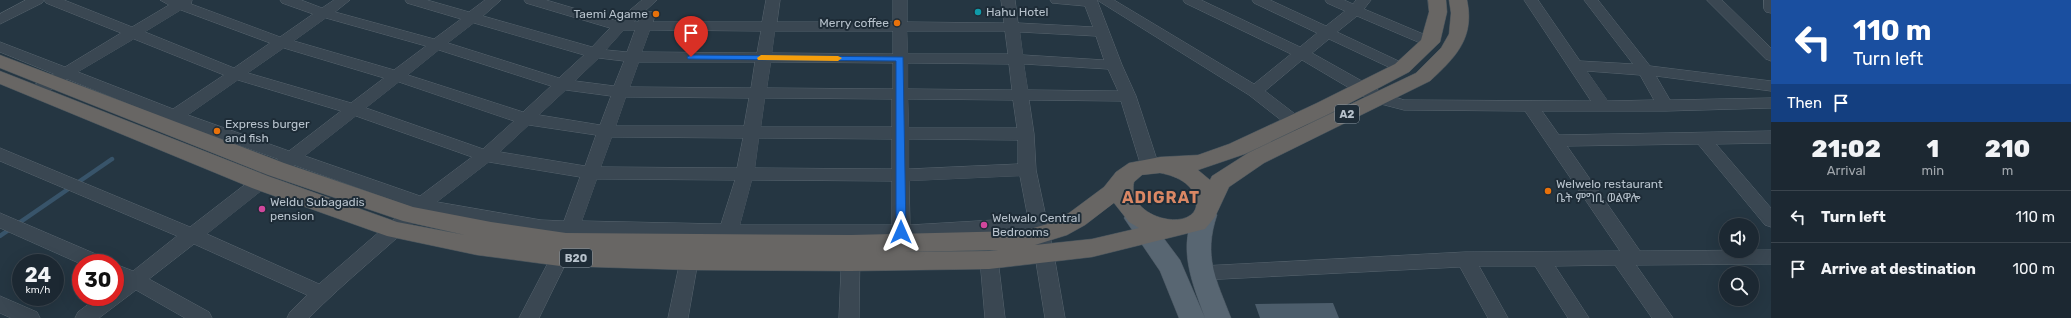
<!DOCTYPE html>
<html lang="en">
<head>
<meta charset="utf-8">
<style>
	:root { --surface:#1c2832; --page:#29343e; --text:#f1f3f6; --muted:#a0a6ac; --line:#3a444d }
	body { margin:0; font-family:Rubik,"Noto Sans Ethiopic",sans-serif; background:var(--page); color:var(--text); height:100vh; display:flex; flex-direction:column; font-size:15px; white-space:nowrap }
	* { box-sizing:border-box; margin:0 }
	p { font-size:13px; color:var(--muted) }
	.icon { flex:none; width:22px; height:22px; fill:none; stroke:currentColor; stroke-width:2; stroke-linecap:round; stroke-linejoin:round }
	.map { position:relative; flex:1; overflow:hidden }
	.side { display:flex; flex-direction:column; background:var(--surface); width:300px }
	.side>* { flex:none }
	.top-card { background:#1a4fa0; color:#fff; overflow:hidden }
	.buttons { position:absolute; left:1719px; top:218px; display:grid; gap:8px }
	.buttons a { display:grid; place-items:center; width:40px; height:40px; border-radius:50%; background:var(--surface); box-shadow:0 4px 16px #0002,0 0 0 1px var(--line); font-size:20px }
	.speed { position:absolute; left:12px; top:254px; display:flex; gap:8px; font-size:20px; font-weight:700; text-align:center }
	.speed>* { display:grid; place-content:center; width:52px; height:52px; border-radius:50%; background:var(--surface); box-shadow:0 4px 16px #0002,0 0 0 1px var(--line); line-height:1 }
	.speed small { font-size:10px; font-weight:400 }
	.speed .limit { border:6px solid #d22; background:#fff; color:#111 }
	.pin { position:absolute; display:grid; place-items:center; width:34px; height:34px; color:#fff; margin:-41px -17px; border-radius:50% 50% 50% 0; rotate:-45deg; box-shadow:0 0 4px #0007 }
	.pin .icon { rotate:45deg }
	.me { position:absolute; width:44px; margin:-22px; rotate:0deg; stroke-linejoin:round; filter:drop-shadow(0 0 3px #0008) }
	.turn { display:flex; align-items:center; gap:14px; height:84px; padding:0 16px; font-size:18px }
	.turn .icon { width:52px; height:52px; stroke-width:2.5 }
	.turn b { display:block; font-size:28px; line-height:34px }
	.then { display:flex; align-items:center; height:38px; padding:0 16px; background:#0003; gap:8px; font-size:15px }
	.eta { display:flex; justify-content:space-evenly; align-items:center; height:68px; text-align:center }
	.eta b { font-size:24px; font-weight:800; line-height:28px }
	ul { padding:0; list-style:none }
	li { display:flex; align-items:center; gap:12px; height:52px; padding:0 16px; border-top:1px solid var(--line) }
	li div { flex:1 }
	li b { display:block; font-size:15px }
	li em { font-style:normal }
	main { display:flex; flex:1; min-height:0 }
	.map>svg:first-child { display:block }
</style>
</head>
<body>
<main>
<div class="map">
<svg width="1771" height="318" viewBox="0 0 1771 318">
	<rect width="100%" height="100%" fill="#253642"/>
	<g fill="none" stroke-linecap="round" stroke-linejoin="round">
		<path stroke="#38546a" stroke-width="4.5" d="M0,236L112,159"/>
	</g>
	<path fill="#4c5d6b" d="M1333,303L1339,318H1260L1255,304Z"/>
	<g fill="none" stroke-linecap="round" stroke-linejoin="round">
		<g stroke="#58656f" stroke-width="1">
			<path id="minor" d="M26,0H64L132,27L169,5L160,0H192L191,4L280,37L313,14L282,3L280,0H301L322,8L334,0H350L335,12L434,39L461,19L407,3L405,0H427L469,12L485,0H501L483,16L592,47L610,28L526,3L524,0H546L617,21L642,0H657L645,11L653,12L655,15L653,22H762L766,0H780L777,22H893V0H907V22L1004,23L1001,0H1015L1018,23L1093,27L1085,6L1052,3L1050,0H1114L1254,84L1291,54L1185,3L1183,0H1201L1300,47L1317,33L1254,3L1252,0H1270L1326,26L1345,11L1327,3L1325,0H1344L1353,4L1356,0H1371L1364,9L1435,39L1437,42L1435,45H1425L1357,16L1337,32L1407,65L1410,68L1407,71H1397L1329,39L1312,53L1385,94L1404,100L1591,101L1524,0H1538L1580,61L1633,64L1584,0H1598L1650,66L1771,81V91L1656,76L1670,100L1771,98V108L1666,111H1542L1559,135L1771,131V143L1716,144L1771,208V227L1765,225L1698,144L1567,146L1640,251L1771,250V264L1636,265L1673,318H1652L1615,265L1555,266L1589,318H1568L1535,266H1479L1508,318H1488L1460,267L1202,280L1195,278L1192,273L1195,268L1202,266L1465,252L1620,251L1525,111L1404,110L1373,102L1302,60L1265,91L1312,127L1314,131L1312,135L1306,137L1300,135L1249,95L1097,0L1122,65L1136,96L1159,166L1156,170L1150,172L1144,170L1141,166L1121,101L1029,100L1034,134L1036,170L1054,255L1065,318H1045L1031,231L1019,234L901,239L791,240L577,235L569,257L539,318H519L551,257L559,234H541L440,216L426,211C388,248 346,280 309,318H287L290,312L307,295L194,244L149,279L209,312L212,318H185L136,290L99,318H75L78,312L98,297H115V284L119,281L115,279V264L133,271L177,236L0,161V148L190,227L278,159L169,120L67,79C56,86 43,98 30,95L28,91L30,87L54,74L0,52V42L65,67L121,33L46,3L44,0L42,3L0,24V14ZM181,10L270,43L234,68L145,32ZM641,16L638,22H634ZM326,18L426,46L394,70L294,41ZM474,23L584,55L559,78L448,43ZM624,30H635L627,52L606,50ZM650,30L761,31L757,53L642,52ZM775,31H893V54L772,53ZM907,31H1005L1008,54H908ZM1020,32L1096,36L1104,60L1023,55ZM134,39L224,75L173,109L78,72ZM284,48L384,78L351,103L248,73ZM439,50L551,86L523,112L408,75ZM599,58L624,61L614,86L575,81ZM639,62H755L751,88L630,87ZM771,62L893,63V89L767,88ZM908,63L1009,64L1012,90L908,89ZM1024,64L1108,69L1118,91L1028,90ZM1587,71L1640,75L1654,100L1608,101ZM238,80L341,111L289,151L188,115ZM399,82L514,121L483,149L366,108ZM566,90L611,96L600,125L539,115ZM626,97L749,98L744,126H616ZM765,98L892,99V127H761ZM908,99L1013,100L1017,128H909ZM356,116L472,157L420,196L305,156ZM529,125L596,135L585,166L500,152ZM612,137L743,138L737,168L601,167ZM759,138L892,139V169L755,168ZM909,139L1018,140V164L909,169ZM489,162L580,177L564,221L541,220L437,202ZM294,165L409,206L319,284L207,234ZM1020,176L1028,218L910,225L909,181ZM597,179L735,180L721,224L582,221ZM752,180L892,181V225H740Z
				M1707,0H1722L1771,48V61L1766,59Z
				M1764,0H1771V13L1766,12L1764,9Z
				M0,213L105,258L107,263L81,264L0,228Z
				M851,241L858,243L860,248L859,318H839L842,248L844,243Z
				M989,253L996,255L998,260L1005,318H985L980,260L982,255Z
				M689,254L696,256L698,261L688,318H668L680,261L682,256Z
				M0,296L37,312L40,318H11L0,313Z"/>
		</g>
		<g stroke="#46535e" stroke-width="1">
			<path id="primary" d="M1205,206L1213,209L1217,215C1203,257 1216,279 1231,318H1205C1192,282 1176,246 1197,209Z
				M1136,209L1144,212L1180,260L1205,318H1179L1160,271L1124,218L1128,212Z"/>
		</g>
		<g stroke="#44525c" stroke-width="1">
			<path id="trunk" d="M1428,0H1446L1447,12L1440,42L1409,72L1331,113L1245,154L1198,170L1210,180L1212,176L1248,153L1416,73L1441,48L1449,34L1451,13L1449,0H1467C1475,38 1456,57 1430,81L1264,163L1229,187L1215,217L1205,229L1092,257L989,269L851,271L689,270L560,266L477,255L387,236L252,188L0,84V71L268,176L397,222L465,235L403,221L268,175L0,68V55L284,163L413,207L491,222L566,233L851,235L1023,231L1051,223L1069,213L1104,187L1116,172L1129,163L1160,157L1198,155L1229,144L1317,103L1395,64L1421,40L1429,12ZM1160,173C1178,176 1198,186 1196,207C1190,232 1126,218 1134,182L1142,175ZM1114,203L1129,222L1139,228L1092,239L1035,245L1067,235L1085,225ZM998,250L989,251L905,252Z"/>
		</g>
		<use href="#minor" fill="#3a4752" fill-rule="evenodd"/>
		<use href="#primary" fill="#586672" fill-rule="evenodd"/>
		<use href="#trunk" fill="#686664" fill-rule="evenodd"/>
	</g>
	<path fill="#1a73e8" stroke="#114b97" d="M691,55L903,57L906,232L905,234L901,235L896,232V61L688,59L687,57Z"/>
	<path fill="#f59e0b" d="M761,55L838,56L842,58L838,61L758,60L757,58Z"/>
	<circle fill="#0f9aa8" stroke="#1e2c37" stroke-width="1.5" cx="978" cy="12" r="4"/>
	<g fill="#e8710a" stroke="#1e2c37" stroke-width="1.5">
		<circle cx="656" cy="14" r="4"/>
		<circle cx="897" cy="23" r="4"/>
		<circle cx="217" cy="131" r="4"/>
		<circle cx="1548" cy="191" r="4"/>
	</g>
	<g fill="#d1479c" stroke="#1e2c37" stroke-width="1.5">
		<circle cx="262" cy="209" r="4"/>
		<circle cx="984" cy="225" r="4"/>
	</g>
	<g text-anchor="middle" dominant-baseline="central" stroke-width="4" stroke-linejoin="round" paint-order="stroke">
		<g fill="#1e2c37" stroke="#89959f" stroke-width="1">
			<rect x="1335" y="105" width="24" height="18" rx="3"/>
			<rect x="560" y="249" width="32" height="18" rx="3"/>
		</g>
		<g font-size="11" font-weight="bold" fill="#b7c2cc">
			<text x="1347" y="114">A2</text>
			<text x="576" y="258">B20</text>
		</g>
		<g font-size="12" fill="#b7c2cc" stroke="#1e2c37" text-anchor="start">
			<text x="986" y="12">Hahu Hotel</text>
			<text x="648" y="14" text-anchor="end">Taemi Agame</text>
			<text x="889" y="23" text-anchor="end">Merry coffee</text>
			<text x="225" y="124">Express burger<tspan x="225" dy="14">and fish</tspan></text>
			<text x="1556" y="184">Welwelo restaurant<tspan x="1556" dy="14">ቤት ምግቢ ወልዋሎ</tspan></text>
			<text x="270" y="202">Weldu Subagadis<tspan x="270" dy="14">pension</tspan></text>
			<text x="992" y="218">Welwalo Central<tspan x="992" dy="14">Bedrooms</tspan></text>
		</g>
		<g font-size="16" font-weight="bold" letter-spacing="1" fill="#da8764" stroke="#1e2c37">
			<text x="1161" y="197">ADIGRAT</text>
		</g>
	</g>
</svg>
<div class="buttons">
<a><svg class="icon" aria-label="sound" viewBox="0 0 24 24"><path d="M4 9h4l5-4v14l-5-4H4zM17 9q2 3 0 6"/></svg></a>
<a><svg class="icon" aria-label="search" viewBox="0 0 24 24"><circle cx="10" cy="10" r="6"/><path d="M15 15l6 6"/></svg></a>
</div>
<div class="speed"><div>24<small>km/h</small></div><div class="limit">30</div></div>
<div class="pin" style="left:691px;top:57px;background:#d93025"><svg class="icon" aria-label="arrive" viewBox="0 0 24 24"><path d="M6 21V4h12l-3 4 3 4H6"/></svg></div>
<svg class="me" style="left:901px;top:232px" viewBox="-20 -20 40 40"><path d="M0-17L14 15 0 8-14 15z" fill="#1a73e8" stroke="#fff" stroke-width="4"/></svg>
</div>
<section class="side">
<div class="top-card">
<div class="turn"><svg class="icon" aria-label="left" viewBox="0 0 24 24"><path d="M17 20v-9H6M10 6l-5 5 5 5"/></svg><div><b>110 m</b>Turn left</div></div>
<div class="then">Then<svg class="icon" aria-label="arrive" viewBox="0 0 24 24"><path d="M6 21V4h12l-3 4 3 4H6"/></svg></div>
</div>
<div class="eta">
<div><b>21:02</b><p>Arrival</p></div>
<div><b>1</b><p>min</p></div>
<div><b>210</b><p>m</p></div>
</div>
<ul>
<li><svg class="icon" aria-label="left" viewBox="0 0 24 24"><path d="M17 20v-9H6M10 6l-5 5 5 5"/></svg><div><b>Turn left</b></div><em>110 m</em></li>
<li><svg class="icon" aria-label="arrive" viewBox="0 0 24 24"><path d="M6 21V4h12l-3 4 3 4H6"/></svg><div><b>Arrive at destination</b></div><em>100 m</em></li>
</ul>
</section>
</main>
</body>
</html>
